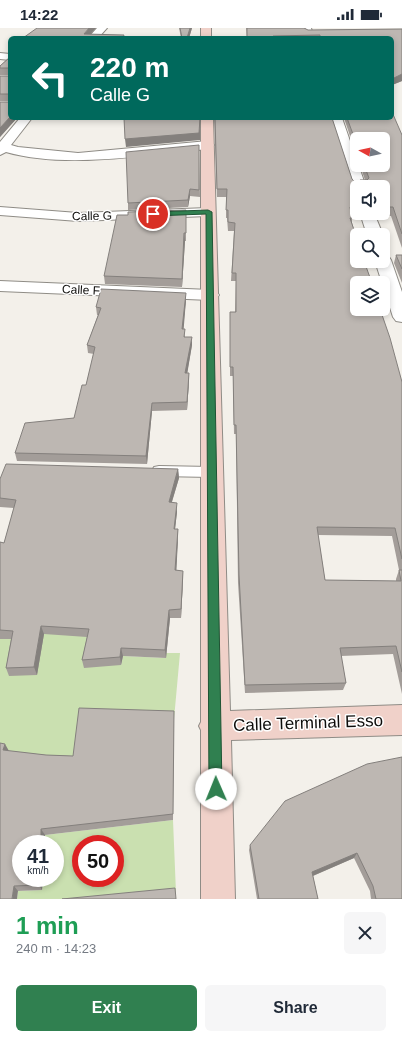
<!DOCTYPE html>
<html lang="en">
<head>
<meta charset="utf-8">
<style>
	:root { --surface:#fff; --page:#f6f6f7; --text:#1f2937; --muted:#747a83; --accent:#308050 }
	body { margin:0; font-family:Arial,sans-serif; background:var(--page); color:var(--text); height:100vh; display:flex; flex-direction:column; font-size:15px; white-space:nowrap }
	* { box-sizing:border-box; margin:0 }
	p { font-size:13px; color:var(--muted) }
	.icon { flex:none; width:22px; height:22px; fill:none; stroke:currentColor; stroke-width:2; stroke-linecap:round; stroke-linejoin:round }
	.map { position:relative; height:871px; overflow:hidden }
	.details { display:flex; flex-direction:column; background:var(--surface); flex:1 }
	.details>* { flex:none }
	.banner { position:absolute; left:8px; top:8px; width:386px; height:84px; border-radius:6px; box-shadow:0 2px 6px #0003; background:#00695c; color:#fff; overflow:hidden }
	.needle { width:26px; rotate:278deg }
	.tools { position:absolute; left:350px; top:104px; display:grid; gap:8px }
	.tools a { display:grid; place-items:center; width:40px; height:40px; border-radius:6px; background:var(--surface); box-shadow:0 2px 6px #0003; font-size:20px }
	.speed { position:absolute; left:12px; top:807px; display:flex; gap:8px; font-size:20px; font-weight:700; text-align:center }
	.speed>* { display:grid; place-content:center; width:52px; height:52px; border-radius:50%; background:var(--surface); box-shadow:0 2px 6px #0003; line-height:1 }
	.speed small { font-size:10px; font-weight:400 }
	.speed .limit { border:6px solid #d22; background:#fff; color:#111 }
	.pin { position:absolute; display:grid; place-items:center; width:34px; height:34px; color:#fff; margin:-17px; border:2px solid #fff; border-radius:50%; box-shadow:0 1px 4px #0007 }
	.me { position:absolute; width:44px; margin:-22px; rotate:359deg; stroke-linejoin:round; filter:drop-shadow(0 0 3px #0008) }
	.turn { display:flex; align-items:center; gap:14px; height:84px; padding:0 16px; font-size:18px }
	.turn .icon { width:52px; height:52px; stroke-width:2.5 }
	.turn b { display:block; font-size:28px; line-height:34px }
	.round { display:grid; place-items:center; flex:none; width:42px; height:42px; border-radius:6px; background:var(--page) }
	.overview { display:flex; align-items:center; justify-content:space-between; height:68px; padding:0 16px }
	h1 { font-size:24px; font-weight:800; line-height:30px; color:#1e9e55 }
	.cta { display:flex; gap:8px; margin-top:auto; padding:8px 16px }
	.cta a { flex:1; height:46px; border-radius:6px; background:var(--accent); color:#fff; font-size:16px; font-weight:800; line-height:46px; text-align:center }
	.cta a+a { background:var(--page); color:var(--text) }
	.status { display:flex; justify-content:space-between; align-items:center; height:28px; padding:0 20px; background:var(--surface); direction:ltr }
	.status svg { height:11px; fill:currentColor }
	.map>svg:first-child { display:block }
</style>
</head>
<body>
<div class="status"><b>14:22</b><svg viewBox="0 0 49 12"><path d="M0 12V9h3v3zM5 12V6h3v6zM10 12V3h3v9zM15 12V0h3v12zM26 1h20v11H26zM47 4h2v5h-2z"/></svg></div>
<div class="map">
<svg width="402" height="871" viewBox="0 0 402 871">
	<rect width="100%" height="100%" fill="#f3f0ea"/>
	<path fill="#cae0b0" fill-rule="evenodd" d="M47,586L91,609L121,637L123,628L166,630V625H180L174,691L81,688L76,734L0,722V611H16Z
		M173,792L176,865L105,871H17L18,863L42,862V850H55V816H44L45,807ZM81,816H115V850H81Z"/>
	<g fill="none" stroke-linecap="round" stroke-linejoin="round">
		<g stroke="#8f8c86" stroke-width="2">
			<path id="lane" d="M159,438L211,439L216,440L218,444L216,448L211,449L159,448L154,447L152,443L154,439Z"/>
		</g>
		<g stroke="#8f8c86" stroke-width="2">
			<path id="street" d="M97,0H107L98,10H88Z
				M301,0H311L314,10H304Z
				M0,25L10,26V32L0,31Z
				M20,90H32L11,117L18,119L78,125L208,113L214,117L208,121C146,127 65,141 6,124L0,127V114Z
				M330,90H342L366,159H357V163L352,159Z
				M0,179L78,185L208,180L213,181L215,184L213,187L208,188L78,193L0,187Z
				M360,185H374L383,207H367Z
				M383,227L389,229L391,232L402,264V294L396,293L393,289L375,233H383Z
				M0,253L210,262L216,263L219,267L216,271L210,272L0,263Z"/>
		</g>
		<g stroke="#8f8c86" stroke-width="2">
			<path id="secondary" d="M201,0H211V10H201Z
				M201,90H213L230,683L402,677V707L231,712L235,871H201V702L199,698L201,694Z"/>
		</g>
		<use href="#lane" fill="#fff" fill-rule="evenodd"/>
		<use href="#street" fill="#fff" fill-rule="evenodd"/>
		<use href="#secondary" fill="#f0d1c9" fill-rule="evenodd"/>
	</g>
	<path fill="#a39d99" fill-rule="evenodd" d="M179,0H192L189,10H181Z
		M246,0H306L305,1L308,2L402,1V53L392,57V10H247Z
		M10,29V90H17L0,109V74H10V73H0V48H10V47H0V38Z
		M214,90H332L352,151L357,156L365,152L360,137H383L357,111V129L344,90H392L402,107V220L391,188H377L375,185H383V159H357V185H360L359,188H352V195L402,354V666L393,626L341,628L346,655L343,662L245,665L238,555L236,406H234L233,348H230V284H235L236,253H231L234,203H228L227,190H226V169H217ZM318,507L392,508L399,542L396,551V553L325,552Z
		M199,117L200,169L190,168L188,179L128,182V175Z
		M186,182V213H185L182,259L105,256L104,248L128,187Z
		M396,227H402V255L394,235Z
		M186,272L183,301L185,309L192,317L187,345H189V353L187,382L152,383L147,436L17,433L15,425L74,390L86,357L94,326L88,325L87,317L98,287H97L96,279Z
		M178,441L179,450L172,474L177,484L175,501H178V510L176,542L183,543V551L181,590H170L166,630L123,628L121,637L84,640L82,632L87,609L44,606L37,647L9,648L6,640L11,611H0V514L4,515L14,480L0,479V451Z
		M174,683V691L173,792L45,807L42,862L18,863L0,871L9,723L46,727L73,728Z
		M402,729V871H371L370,863L354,830L313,848L318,871H257L249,822L250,817Z"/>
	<path fill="#84807d" d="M89,0H96L87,10L84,6Z
		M190,0H192L189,10H187Z
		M402,46V53L392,57V51Z
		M10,89V90H17L0,109V100Z
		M200,90V112L126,119L125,111Z
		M190,161V168L188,179V172Z
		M184,205L185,213L182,259V251Z
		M186,265V272L183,309L182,301Z
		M192,309V317L186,353L185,345Z
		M189,345V353L187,382V374Z
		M152,375V383L147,436L146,428Z
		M178,441L179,450L169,483V474Z
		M177,475V484L174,510V501Z
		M178,501V510L176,551L175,542Z
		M183,543V551L181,590V581Z
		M169,582L170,590L166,630L165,622Z
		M41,598L44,606L37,647L34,639Z
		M121,620L123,628L121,637L120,629Z
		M5,716L9,723L3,722Z
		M41,801L45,807L44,816H41Z
		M357,825L354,830L310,849L312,844Z
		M39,850H43L42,862L39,857Z
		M14,858L18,863L17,871H12Z"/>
	<path fill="#bdb7b2" stroke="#84807d" d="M37,0H89L84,6L124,7L123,10H23Z
		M180,0H190L187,10H182Z
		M247,0H304L308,2L402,1V46L392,51V10H320V7L273,8L272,10H247Z
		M10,29V89L0,100V74H10V66H0V48H10V40H0V38Z
		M392,84L402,107V206L393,179H383V159H357V179H350L352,190H350L357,211V233H364L372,255H357V281H380L390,310L402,354V531L395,500L317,499L325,552L401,553L399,542H402V644L396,618L340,620L346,655L245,657L239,547L236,397H234L233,339H230V284H236V245H232L235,195L228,194V182H226L227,161H217L215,90H332L352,151L357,156L360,152H367L369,150L364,137H383V111H357V117L347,90H392Z
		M124,90H200L199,105L125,111Z
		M199,117V162L190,161L188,172L128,175L126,124Z
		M186,182V205H184L182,251L104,248L117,187H128V184Z
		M396,227H402V241Z
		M101,261L186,265L182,301H185L184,309H192L185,345H189L187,374L152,375L146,428L15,425L25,395L74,390L82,357H86L95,319L87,317L101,280L96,279Z
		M6,436L178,441L169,474L177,475L174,501H178L175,542L183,543L181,581L169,582L165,622L121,620L120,629L82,632L89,601L41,598L34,639L6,640L13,603L0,602V514L4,515L16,472L0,470V451Z
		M79,680L174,683L173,786L41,801V816H21V850H39V857L14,858L12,871H0V715L5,716L3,722L46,727L73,728Z
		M402,729V871H376L373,858L357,825L312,844L318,871H259L250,817L285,773L367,736Z
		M175,860L176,871H62Z"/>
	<path fill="#308050" stroke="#1f5334" d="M208,182L212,184L222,761L220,766L216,768L211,766L209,761L206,186L153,188L150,186L153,184Z"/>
	<g text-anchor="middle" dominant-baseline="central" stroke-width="3" stroke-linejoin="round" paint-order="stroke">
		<g font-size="12" fill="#0e0d0b" stroke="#fff">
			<text transform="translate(92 188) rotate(-1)">Calle G</text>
			<text transform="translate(81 262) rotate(3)">Calle F</text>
		</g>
		<g font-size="17" fill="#0e0d0b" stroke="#fff">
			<text transform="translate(308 695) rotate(-2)">Calle Terminal Esso</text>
		</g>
	</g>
</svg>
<div class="tools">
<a><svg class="needle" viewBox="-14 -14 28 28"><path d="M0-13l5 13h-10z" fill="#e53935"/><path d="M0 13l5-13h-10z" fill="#747a83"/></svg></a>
<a><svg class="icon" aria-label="sound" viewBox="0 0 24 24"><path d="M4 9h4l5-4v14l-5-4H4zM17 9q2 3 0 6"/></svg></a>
<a><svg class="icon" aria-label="search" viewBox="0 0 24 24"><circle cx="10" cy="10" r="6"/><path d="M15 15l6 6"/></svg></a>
<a><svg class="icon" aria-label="layers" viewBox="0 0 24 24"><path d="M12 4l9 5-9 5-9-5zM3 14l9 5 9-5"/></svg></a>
</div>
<div class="speed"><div>41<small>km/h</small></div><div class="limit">50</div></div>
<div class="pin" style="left:153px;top:186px;background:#d93025"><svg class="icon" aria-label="arrive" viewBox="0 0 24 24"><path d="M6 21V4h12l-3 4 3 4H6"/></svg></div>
<svg class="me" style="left:216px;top:761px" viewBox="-20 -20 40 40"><circle r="19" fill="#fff"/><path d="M0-13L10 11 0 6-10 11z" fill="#308050"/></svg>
<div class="banner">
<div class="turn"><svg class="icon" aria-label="left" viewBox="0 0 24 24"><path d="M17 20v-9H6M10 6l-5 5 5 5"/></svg><div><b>220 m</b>Calle G</div></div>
</div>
</div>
<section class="details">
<div class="overview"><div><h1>1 min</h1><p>240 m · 14:23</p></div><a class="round"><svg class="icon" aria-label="close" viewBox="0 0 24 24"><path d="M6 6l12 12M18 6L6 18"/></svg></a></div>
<div class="cta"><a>Exit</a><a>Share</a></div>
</section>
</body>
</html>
